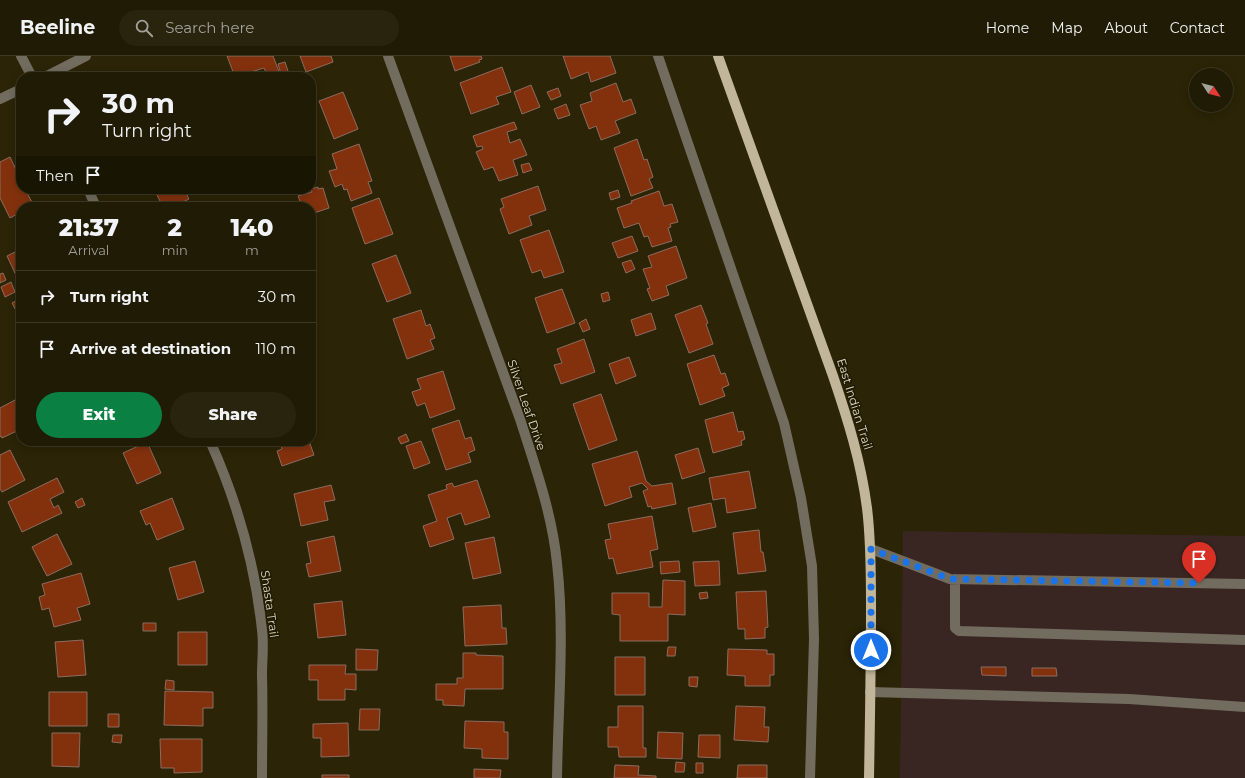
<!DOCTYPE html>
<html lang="en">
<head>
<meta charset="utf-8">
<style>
	:root { --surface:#201b04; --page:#28240e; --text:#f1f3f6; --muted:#a2a19a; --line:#3d3926; --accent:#0b8043 }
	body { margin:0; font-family:Montserrat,sans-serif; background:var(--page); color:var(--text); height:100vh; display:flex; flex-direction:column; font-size:15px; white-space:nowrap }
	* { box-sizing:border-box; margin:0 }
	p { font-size:13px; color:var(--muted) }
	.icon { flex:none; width:22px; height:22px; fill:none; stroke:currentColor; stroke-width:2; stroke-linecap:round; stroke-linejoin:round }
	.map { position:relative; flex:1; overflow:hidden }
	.panel { position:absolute; left:16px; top:146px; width:300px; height:244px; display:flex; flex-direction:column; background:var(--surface); border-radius:16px; box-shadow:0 2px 10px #0003,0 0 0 1px var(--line) }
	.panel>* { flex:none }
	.banner { position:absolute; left:16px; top:16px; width:300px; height:122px; border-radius:16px; box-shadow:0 2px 10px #0003,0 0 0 1px var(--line); background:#201b04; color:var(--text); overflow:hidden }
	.needle { width:26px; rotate:126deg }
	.tools { position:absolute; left:1189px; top:12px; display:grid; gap:8px }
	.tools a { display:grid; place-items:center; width:44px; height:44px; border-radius:50%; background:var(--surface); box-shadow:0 2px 10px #0003,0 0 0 1px var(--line); font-size:20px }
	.pin { position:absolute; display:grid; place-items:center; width:34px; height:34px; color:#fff; margin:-41px -17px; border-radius:50% 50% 50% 0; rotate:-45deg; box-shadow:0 0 4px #0007 }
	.pin .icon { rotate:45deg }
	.me { position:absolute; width:44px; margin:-22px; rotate:0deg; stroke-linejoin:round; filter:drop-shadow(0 0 3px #0008) }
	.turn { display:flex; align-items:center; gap:14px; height:84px; padding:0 20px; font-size:18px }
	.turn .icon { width:52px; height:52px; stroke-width:2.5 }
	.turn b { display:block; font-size:28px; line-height:34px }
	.then { display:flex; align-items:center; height:38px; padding:0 20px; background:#0003; gap:8px; font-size:15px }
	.eta { display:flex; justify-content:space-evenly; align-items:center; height:68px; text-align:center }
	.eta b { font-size:24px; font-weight:800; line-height:28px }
	.action { display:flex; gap:8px; margin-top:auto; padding:8px 20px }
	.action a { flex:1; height:46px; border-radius:24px; background:var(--accent); color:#fff; font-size:16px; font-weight:800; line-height:46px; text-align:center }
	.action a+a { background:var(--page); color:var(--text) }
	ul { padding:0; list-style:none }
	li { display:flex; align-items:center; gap:12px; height:52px; padding:0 20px; border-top:1px solid var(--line) }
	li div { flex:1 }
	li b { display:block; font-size:15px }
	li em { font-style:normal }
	header { display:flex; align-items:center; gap:24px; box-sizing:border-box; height:56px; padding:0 20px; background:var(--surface); border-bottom:1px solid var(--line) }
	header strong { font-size:19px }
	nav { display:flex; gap:22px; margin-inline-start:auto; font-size:14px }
	.search { width:280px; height:36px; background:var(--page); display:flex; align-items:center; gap:10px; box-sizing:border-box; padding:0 14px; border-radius:22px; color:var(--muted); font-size:15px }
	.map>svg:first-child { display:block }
</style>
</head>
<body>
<header>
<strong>Beeline</strong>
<div class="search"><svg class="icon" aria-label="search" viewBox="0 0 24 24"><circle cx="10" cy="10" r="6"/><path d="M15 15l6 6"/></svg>Search here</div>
<nav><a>Home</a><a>Map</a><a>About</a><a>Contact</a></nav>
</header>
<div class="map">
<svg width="1245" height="722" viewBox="0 0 1245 722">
	<rect width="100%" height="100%" fill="#2b2406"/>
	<path fill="#392622" d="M903,475L1245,480V722H900Z"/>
	<path fill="#83310d" stroke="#8c6c60" d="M227,0H273L281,21H268L264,12L235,21Z
		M300,0H331L333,6L306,16Z
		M450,0H481L482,3L479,4L480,6L455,15Z
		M563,0H610L616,17L591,26L588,16L571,23Z
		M285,6L289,18L282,21L278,8Z
		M502,11L511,36L496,41L499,48L471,58L460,27Z
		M616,27L623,46L631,43L636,57L615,65L620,77L601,84L596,70L589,73L580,49L592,45L590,37Z
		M531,29L540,51L522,58L514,36Z
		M558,32L561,40L551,44L547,36Z
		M343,36L358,73L334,83L319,45Z
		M566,48L570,59L558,63L554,53Z
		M514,66L517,73L507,76L510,87L520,83L527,99L513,104L518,119L499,125L493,111L484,114L476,96L483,93L482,90L477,91L473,80Z
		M637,83L644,104L647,103L653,121L649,123L653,132L631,140L614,92Z
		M359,88L372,125L368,126L372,137L351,145L347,133L344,134L342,128L335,131L329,115L337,113L332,98Z
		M10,101L21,124V133H25L34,150L21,151V156L10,162L0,142V106Z
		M529,107L532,114L523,117L521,109Z
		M538,130L546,154L529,160L532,169L509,178L500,153L504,151L501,143Z
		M318,131V133L323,132L329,152L311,158V151H302L298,140L312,136L311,133Z
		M154,133H184L189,143L173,151H163Z
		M618,134L620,141L611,144L609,137Z
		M659,135L664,150L672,148L678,166L670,168L671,171L668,172L672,185L652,191L648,180L644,181L639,167L624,172L617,152L632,147L631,145Z
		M379,142L393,178L365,188L352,152Z
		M549,174L564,216L544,222L541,214L532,217L520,184Z
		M632,180L638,195L618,202L612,187Z
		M676,190L687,222L666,230L669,239L652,245L647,233L650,232L643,213L652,211L648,200Z
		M21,193V230L7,200Z
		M396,199L411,237L387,246L372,208Z
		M631,204L635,213L626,217L622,207Z
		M3,217L6,224L0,227V218Z
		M11,226L15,236L5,241L1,231Z
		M562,233L575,267L547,277L535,242Z
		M608,236L610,244L603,246L601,238Z
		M21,242V264L12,247Z
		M701,249L708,267L706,268L713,288L689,297L675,259Z
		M421,254L426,270L430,268L435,282L430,284L434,293L407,303L393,263Z
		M651,257L656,273L636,280L631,264Z
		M586,263L590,273L583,276L579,267Z
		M584,283L595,316L561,328L554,309L562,307L557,293Z
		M714,299L721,318L725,317L729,329L722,332L725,340L700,349L687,308Z
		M629,301L636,320L616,328L609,308Z
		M443,315L455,353L430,362L425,347L417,350L412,336L421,333L417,323Z
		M601,338L617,384L589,394L573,348Z
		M15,344L21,356V373L2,382L1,380L0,381V352Z
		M733,356L738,376L743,375L745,383L741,385L742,389L713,397L705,364Z
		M459,364L465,383L471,381L475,394L468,397L471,406L446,414L432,373Z
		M406,378L409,385L401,388L398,382Z
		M280,385H309L314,399L282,410L277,395L282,393Z
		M421,385L430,407L414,413L406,390Z
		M147,386L161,417L137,428L123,397Z
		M698,392L705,416L682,423L675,399Z
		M10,394L25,424L2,436L0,433V399Z
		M637,395L646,425L652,430L672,427L676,448L652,453L651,450L648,451L643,435L648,433L642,427L629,431L632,441L605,450L592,408Z
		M749,415L756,452L727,457L725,442L713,444L709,422Z
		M57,422L64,436L50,443L54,452L58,449L62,457L22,476L8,446Z
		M477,424L490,461L465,469L461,457L447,462L454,483L430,491L423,470L437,465L428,439L447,433L446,429L452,427L454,431Z
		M331,429L335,444L324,446L328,464L301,470L294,438Z
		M82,442L85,449L78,452L75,446Z
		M172,442L184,473L157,484L150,467L146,469L140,455Z
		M711,447L716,471L693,476L688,452Z
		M652,460L658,493L650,495L653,511L617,518L613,502L609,503L605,484L611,483L608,468Z
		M759,474L761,496H763L766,515L738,518L733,477Z
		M57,478L72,508L47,520L32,491Z
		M334,480L341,515L309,521L306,508L311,507L307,486Z
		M494,481L501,517L473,523L465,487Z
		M195,505L204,536L178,544L169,512Z
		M679,505L680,516L661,518L660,506Z
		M719,505L720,529L695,530L693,506Z
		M81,517L90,548L77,552L81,564L54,571L49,552L42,554L39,541L45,539L42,528Z
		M663,524L685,525V559L668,558V585H620V559L612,558V537H649V551H662Z
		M766,535L768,571L765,572V582L745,583V573H738L736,536Z
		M707,536L708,542L700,543L699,537Z
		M342,545L346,579L318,582L314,548Z
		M501,549L502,572H506L507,588L465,590L463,551Z
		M143,567H156V575H143Z
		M178,576H207V609H178Z
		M83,584L86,619L58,621L55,586Z
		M668,591H676L675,600H667Z
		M356,593L378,594L377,614H356Z
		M728,593L767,594V598H774V619H770V630H745V620L727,619Z
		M463,597H476V599L503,600V633H465L464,650L443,649V644H436V628H457V622H463Z
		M615,601H645V639H615Z
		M309,609H346L345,618H356V634L345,633V644H318V624H309Z
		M981,611H1006V620L982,619Z
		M1032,612H1056L1057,620H1032Z
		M689,621H698L697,631L689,630Z
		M166,624L174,625V634L165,633Z
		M165,635L213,636V652H203V670L164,669Z
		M49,636H87V670H49Z
		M618,650H643V692H646V701H619L618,691H608V671H618Z
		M736,650L765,651L764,671H769L768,686L734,684Z
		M360,653H380L379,674H359Z
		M108,658H119V671H108Z
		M465,665L504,666V676H508V703L482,702V693L464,692Z
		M348,667L349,700L321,701V682H313V668Z
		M658,676L683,677L682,703L657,702Z
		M52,677H80L79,711L52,710Z
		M113,679H122L121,687L112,686Z
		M699,679H720V702L698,701Z
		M160,683H202V716L174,717V712H161Z
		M676,706L685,707L684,716H675Z
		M696,707H703V717H696Z
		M615,709L639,710L638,719L656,720V722H614Z
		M738,709H767V722H737Z
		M474,713L501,714L500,722H474Z
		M322,719H349V722H322Z"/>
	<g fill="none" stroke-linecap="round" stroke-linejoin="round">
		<path stroke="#726c5f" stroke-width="10" d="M21,0L32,21
			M388,0L520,363C535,410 552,457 557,507C565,578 558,650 557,722
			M658,0L784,367L801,442L812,510L814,583L810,722
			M45,21L86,0
			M0,43L21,33
			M88,133L96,151
			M210,385C237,445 255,508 262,574C264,589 262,604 262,619C263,653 262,688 262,722
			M871,493L950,523L1245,528
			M955,523V572L959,575L1245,584
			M870,636L1129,643L1245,651"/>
		<path stroke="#c1b59a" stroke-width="10" d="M718,0L833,320C848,364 861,406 867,452C871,484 871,517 871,549C871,607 870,664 869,722"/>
	</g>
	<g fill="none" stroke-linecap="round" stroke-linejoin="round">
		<path stroke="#1a73e8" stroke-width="7" stroke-dasharray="0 12.6" d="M871,594V493L950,523L1199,527"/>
	</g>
	<g text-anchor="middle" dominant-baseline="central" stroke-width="3" stroke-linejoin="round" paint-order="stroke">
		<g font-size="12" fill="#dcd8c7" stroke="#211a00">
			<text transform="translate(855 348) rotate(73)">East Indian Trail</text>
			<text transform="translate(527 349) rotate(71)">Silver Leaf Drive</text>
			<text transform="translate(270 548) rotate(82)">Shasta Trail</text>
		</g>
	</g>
</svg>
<div class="tools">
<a><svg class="needle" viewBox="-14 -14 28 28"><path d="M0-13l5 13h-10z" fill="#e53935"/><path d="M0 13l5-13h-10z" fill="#a2a19a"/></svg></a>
</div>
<div class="pin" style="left:1199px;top:527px;background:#d93025"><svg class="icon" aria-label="arrive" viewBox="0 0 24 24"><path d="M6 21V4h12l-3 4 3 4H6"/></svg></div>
<svg class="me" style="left:871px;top:594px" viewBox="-20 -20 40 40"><circle r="17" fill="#1a73e8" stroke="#fff" stroke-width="3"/><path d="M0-11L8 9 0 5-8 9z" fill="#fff"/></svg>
<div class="banner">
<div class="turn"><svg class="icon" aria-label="right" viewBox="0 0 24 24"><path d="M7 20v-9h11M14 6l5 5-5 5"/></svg><div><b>30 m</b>Turn right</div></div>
<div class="then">Then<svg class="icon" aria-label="arrive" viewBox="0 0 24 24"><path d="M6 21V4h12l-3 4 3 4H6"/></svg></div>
</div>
<section class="panel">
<div class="eta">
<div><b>21:37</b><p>Arrival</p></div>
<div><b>2</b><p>min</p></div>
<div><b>140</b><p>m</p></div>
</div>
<ul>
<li><svg class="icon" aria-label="right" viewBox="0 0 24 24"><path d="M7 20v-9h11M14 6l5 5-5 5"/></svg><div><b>Turn right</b></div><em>30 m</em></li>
<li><svg class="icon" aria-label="arrive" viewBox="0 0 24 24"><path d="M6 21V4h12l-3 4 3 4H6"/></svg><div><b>Arrive at destination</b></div><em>110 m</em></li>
</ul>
<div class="action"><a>Exit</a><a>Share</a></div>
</section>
</div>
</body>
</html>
